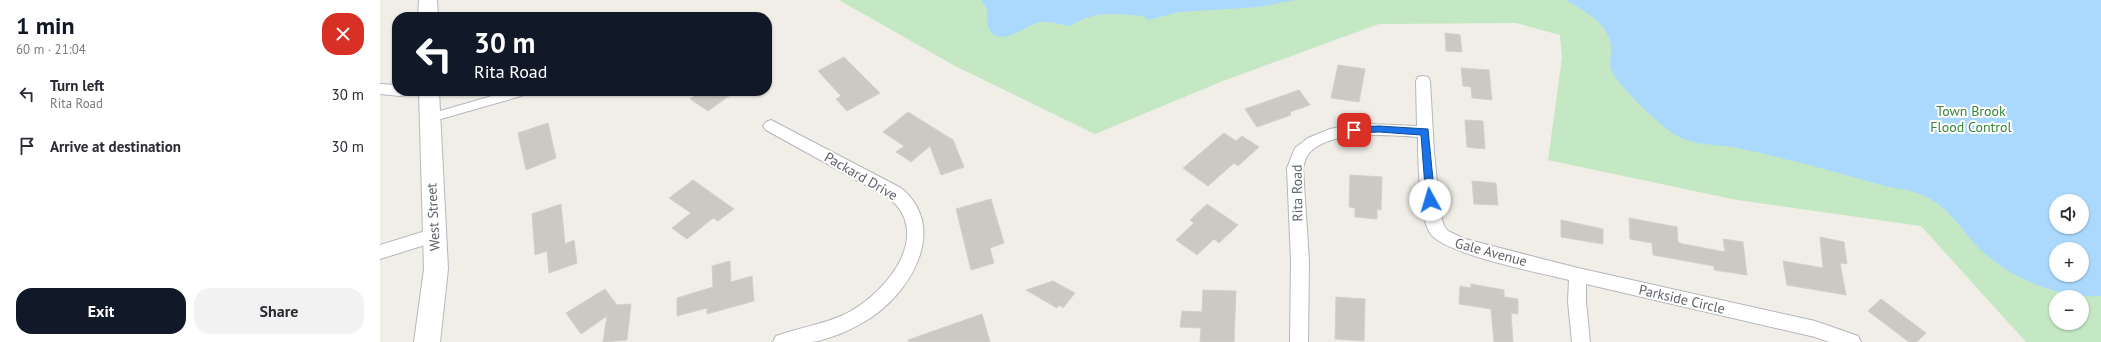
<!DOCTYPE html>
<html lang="en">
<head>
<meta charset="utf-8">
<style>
	:root { --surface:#fff; --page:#f2f2f3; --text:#2b2b33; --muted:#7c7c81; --accent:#111827 }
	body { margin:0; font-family:"PT Sans",sans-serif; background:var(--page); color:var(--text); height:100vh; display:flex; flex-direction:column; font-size:15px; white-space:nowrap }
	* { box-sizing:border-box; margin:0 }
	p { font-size:13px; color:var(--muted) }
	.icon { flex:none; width:22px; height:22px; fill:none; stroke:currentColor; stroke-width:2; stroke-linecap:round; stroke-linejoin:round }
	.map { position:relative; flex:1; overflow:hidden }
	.panel { display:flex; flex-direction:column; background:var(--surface); width:380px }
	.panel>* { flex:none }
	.guide { position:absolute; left:12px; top:12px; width:380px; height:84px; border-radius:16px; box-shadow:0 1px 3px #0004; background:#111827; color:#fff; overflow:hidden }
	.fabs { position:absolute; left:1669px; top:194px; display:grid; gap:8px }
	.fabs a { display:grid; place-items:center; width:40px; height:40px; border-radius:50%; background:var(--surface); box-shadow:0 1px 3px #0004; font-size:20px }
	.pin { position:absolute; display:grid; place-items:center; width:34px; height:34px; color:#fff; margin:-17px; border-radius:8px; box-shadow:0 2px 6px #0006 }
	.me { position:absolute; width:44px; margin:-22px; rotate:354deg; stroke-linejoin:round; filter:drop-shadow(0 0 3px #0008) }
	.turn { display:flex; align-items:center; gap:14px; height:84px; padding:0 16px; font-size:18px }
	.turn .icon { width:52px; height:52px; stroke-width:2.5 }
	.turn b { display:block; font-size:28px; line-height:34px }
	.round { display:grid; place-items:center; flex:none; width:42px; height:42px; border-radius:16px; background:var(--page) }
	.head { display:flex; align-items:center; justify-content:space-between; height:68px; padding:0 16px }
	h1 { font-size:24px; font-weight:800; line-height:30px; color:var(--accent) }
	.action { display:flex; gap:8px; margin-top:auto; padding:8px 16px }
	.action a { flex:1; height:46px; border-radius:16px; background:var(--accent); color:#fff; font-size:16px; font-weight:800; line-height:46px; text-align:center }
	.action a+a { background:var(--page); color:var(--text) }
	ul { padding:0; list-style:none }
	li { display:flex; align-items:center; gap:12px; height:52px; padding:0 16px }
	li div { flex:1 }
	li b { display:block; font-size:15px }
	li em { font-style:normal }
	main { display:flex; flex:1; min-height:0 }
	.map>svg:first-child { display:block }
</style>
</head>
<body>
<main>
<section class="panel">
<div class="head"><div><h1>1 min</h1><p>60 m · 21:04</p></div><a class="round" style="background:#d93025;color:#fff"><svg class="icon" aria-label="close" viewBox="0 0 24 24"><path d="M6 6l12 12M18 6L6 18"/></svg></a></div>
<ul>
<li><svg class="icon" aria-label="left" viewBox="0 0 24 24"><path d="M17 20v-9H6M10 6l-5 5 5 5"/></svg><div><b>Turn left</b><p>Rita Road</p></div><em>30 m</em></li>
<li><svg class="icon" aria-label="arrive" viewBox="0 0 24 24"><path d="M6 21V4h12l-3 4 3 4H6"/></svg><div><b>Arrive at destination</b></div><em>30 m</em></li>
</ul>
<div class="action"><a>Exit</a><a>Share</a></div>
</section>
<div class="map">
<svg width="1721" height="342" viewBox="0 0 1721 342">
	<rect width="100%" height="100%" fill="#f0eee7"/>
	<path fill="#c4e7c4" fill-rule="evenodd" d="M459,0H1721V342H1646L1541,226L1357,200L1168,160L1182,58L1180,35L1136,23L999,24L843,81L715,134L575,66ZM1676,201H1702V227H1676ZM1676,249H1702V275H1676ZM1676,297H1702V323H1676Z"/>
	<path fill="#aad9fd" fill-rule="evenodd" d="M601,0H915L879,7L799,12L768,20L763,16C737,14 713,10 691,26C681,25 670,21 660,22C646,24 618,52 608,26C606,21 608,16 607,11C607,7 603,3 601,0Z
		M1185,0H1721V296C1676,298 1625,277 1594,243C1579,226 1568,207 1545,196C1531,189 1514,189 1498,184C1452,171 1405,158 1358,148C1338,144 1312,146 1294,134C1279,125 1241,88 1232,72C1228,63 1232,56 1231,46C1229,24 1203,9 1185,0ZM1676,201H1702V227H1676ZM1676,249H1702V275H1676Z"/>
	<path fill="#ccc9c4" stroke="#d5d0c5" d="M1065,33L1080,35L1082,52L1066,51Z
		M464,57L500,93L467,111L456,99L461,96L438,71Z
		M958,65L985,69L979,102L951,98Z
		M1081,68L1109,70L1112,100L1092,98L1091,87L1083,86Z
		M919,90L930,105L910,112L911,115L877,127L865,109Z
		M322,91H356L328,111L310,99Z
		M528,112L573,140L584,167L561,175L550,146L531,162L516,152L524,146L503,132Z
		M1085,120L1103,121L1105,149L1087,147Z
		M168,123L176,158L146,170L138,133Z
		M844,133L856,141L862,136L879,147L858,166L854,163L828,186L803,168Z
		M970,175L1002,177L1001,210L997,209V219L975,217V208L969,207Z
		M313,180L354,209L338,221L333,218L307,239L292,228L311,213L289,198Z
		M1092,181L1116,183L1118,205L1094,204Z
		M611,199L624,243L610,248L614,263L591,270L576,209Z
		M181,204L185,244L194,240L197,263L169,273L167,251L155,255L152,214Z
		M827,204L858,225L839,243L834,239L817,255L796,240L814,223L810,220Z
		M1249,218L1297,227L1298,242L1303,244L1345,252L1343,239L1363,242L1367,275L1334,270V266L1273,255L1272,243L1250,239Z
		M1181,220L1223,229V244L1181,237Z
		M1440,237L1464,242L1467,264L1460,263L1466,295L1407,285L1403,261L1443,268Z
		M350,261L351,282L372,276L374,301L327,314V308L297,316V298L333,287L332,266Z
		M673,281L695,293L683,308L679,305L677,308L646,290Z
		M1091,284L1124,290V297L1138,299V314L1131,313L1133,342H1114L1111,309L1079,304L1080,286L1091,288Z
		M225,289L237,305L251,304L247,340L223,342L227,316L201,334L186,313Z
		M823,290L856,291L854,342H820L821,328L800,327L802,311L822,312Z
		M956,297L985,299L984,341L955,339Z
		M1501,299L1546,333L1537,342H1529L1488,311Z
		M602,314L610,342H529L528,340Z"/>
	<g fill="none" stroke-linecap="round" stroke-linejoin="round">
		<g stroke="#b4b7bb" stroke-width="10">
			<path id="lane" d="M50,118L144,91"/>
		</g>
		<g stroke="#b4b7bb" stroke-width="2">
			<path id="street" d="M1043,76L1048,77L1050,81L1054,152L1060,212L1064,226L1068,231L1085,239L1198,268L1435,321L1478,336L1481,342H1449L1435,337L1206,284V302L1210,342H1192L1188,302L1189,280C1161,273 1063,254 1050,233C1039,217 1038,158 1038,137C1010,135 945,129 927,156C925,160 924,164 923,168L929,261L928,342H910L911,261L907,168L915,148L928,138L950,129L970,125L991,124L1037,126L1036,81L1038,77Z
				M0,84L17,85V91H27L25,95L20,96L0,94Z
				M391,120L521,188C571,229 528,297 484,322C469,331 449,339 432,342C420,342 405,342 393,342L396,336C420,327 448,324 471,311C508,290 553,234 509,198L386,130L383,126L386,122Z
				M55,228L61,230L63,235L61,240L0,259V245Z"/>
		</g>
		<g stroke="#b5b9be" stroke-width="2">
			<path id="secondary" d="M39,0H57L58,17H38Z
				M39,91H59L68,269L60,342H34L44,269Z"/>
		</g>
		<use href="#lane" stroke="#fff" stroke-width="8"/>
		<use href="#street" fill="#fff" fill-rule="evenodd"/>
		<use href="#secondary" fill="#fff" fill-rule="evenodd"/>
	</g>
	<path fill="#1a73e8" stroke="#114b97" d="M999,126L1048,129L1055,200L1054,203H1047L1046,200L1041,135L999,132L974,133L969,130L974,127Z"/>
	<g text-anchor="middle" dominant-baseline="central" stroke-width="4" stroke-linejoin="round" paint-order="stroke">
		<g font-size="14" fill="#37853b" stroke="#fff">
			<text x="1591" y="111">Town Brook<tspan x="1591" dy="16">Flood Control</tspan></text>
		</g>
		<g font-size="14" fill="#5e6267" stroke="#fff">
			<text transform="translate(481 176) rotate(30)">Packard Drive</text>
			<text transform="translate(917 193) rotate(-91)">Rita Road</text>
			<text transform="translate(53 217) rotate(-93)">West Street</text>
			<text transform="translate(1111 252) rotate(15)">Gale Avenue</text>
			<text transform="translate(1302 299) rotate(13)">Parkside Circle</text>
		</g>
	</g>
</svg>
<div class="fabs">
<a><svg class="icon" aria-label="sound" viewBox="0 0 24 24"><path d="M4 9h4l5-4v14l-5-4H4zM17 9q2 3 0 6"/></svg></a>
<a>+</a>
<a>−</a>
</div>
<div class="pin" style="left:974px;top:130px;background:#d93025"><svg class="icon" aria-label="arrive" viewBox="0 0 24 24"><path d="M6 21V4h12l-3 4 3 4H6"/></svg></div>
<svg class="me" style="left:1050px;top:200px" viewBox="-20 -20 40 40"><circle r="19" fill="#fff"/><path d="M0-13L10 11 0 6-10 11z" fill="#1a73e8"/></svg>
<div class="guide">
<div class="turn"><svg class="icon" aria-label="left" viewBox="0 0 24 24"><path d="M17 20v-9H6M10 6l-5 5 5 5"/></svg><div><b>30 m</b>Rita Road</div></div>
</div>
</div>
</main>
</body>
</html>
